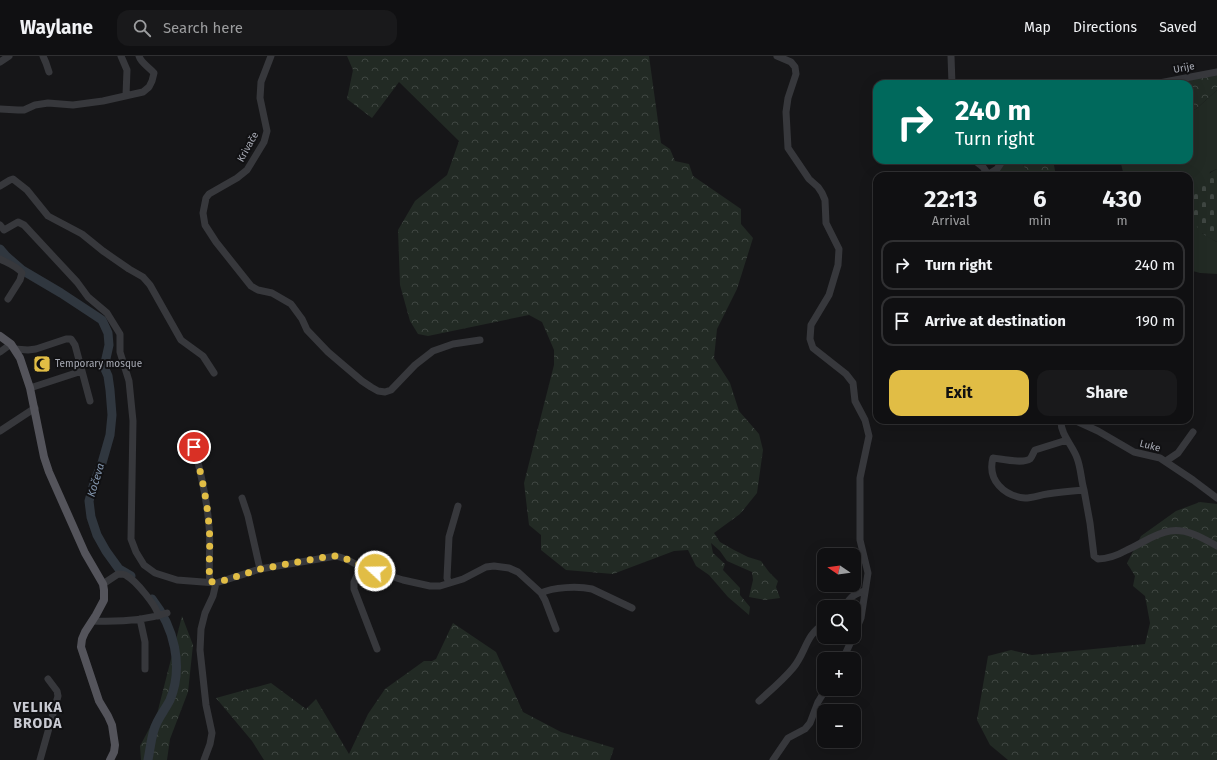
<!DOCTYPE html>
<html lang="en">
<head>
<meta charset="utf-8">
<style>
	:root { --surface:#101012; --page:#19191b; --text:#f1f3f6; --muted:#9c9d9f; --line:#303032; --accent:#e1bd45 }
	body { margin:0; font-family:"Fira Sans",sans-serif; background:var(--page); color:var(--text); height:100vh; display:flex; flex-direction:column; font-size:15px; white-space:nowrap }
	* { box-sizing:border-box; margin:0 }
	p { font-size:13px; color:var(--muted) }
	.icon { flex:none; width:22px; height:22px; fill:none; stroke:currentColor; stroke-width:2; stroke-linecap:round; stroke-linejoin:round }
	.map { position:relative; flex:1; overflow:hidden }
	.sheet { position:absolute; left:873px; top:116px; width:320px; height:252px; display:flex; flex-direction:column; background:var(--surface); border-radius:12px; box-shadow:0 4px 16px #0002,0 0 0 1px var(--line) }
	.sheet>* { flex:none }
	.banner { position:absolute; left:873px; top:24px; width:320px; height:84px; border-radius:12px; box-shadow:0 4px 16px #0002,0 0 0 1px var(--line); background:#00695c; color:#fff; overflow:hidden }
	.needle { width:26px; rotate:283deg }
	.controls { position:absolute; left:817px; top:492px; display:grid; gap:8px }
	.controls a { display:grid; place-items:center; width:44px; height:44px; border-radius:8px; background:var(--surface); box-shadow:0 4px 16px #0002,0 0 0 1px var(--line); font-size:20px }
	.pin { position:absolute; display:grid; place-items:center; width:34px; height:34px; color:#fff; margin:-17px; border:2px solid #fff; border-radius:50%; box-shadow:0 1px 4px #0007 }
	.me { position:absolute; width:44px; margin:-22px; rotate:291deg; stroke-linejoin:round; filter:drop-shadow(0 0 3px #0008) }
	.turn { display:flex; align-items:center; gap:14px; height:84px; padding:0 16px; font-size:18px }
	.turn .icon { width:52px; height:52px; stroke-width:2.5 }
	.turn b { display:block; font-size:28px; line-height:34px }
	.eta { display:flex; justify-content:space-evenly; align-items:center; height:68px; text-align:center }
	.eta b { font-size:24px; font-weight:700; line-height:28px }
	.action { display:flex; gap:8px; margin-top:auto; padding:8px 16px }
	.action a { flex:1; height:46px; border-radius:12px; background:var(--accent); color:#111; font-size:16px; font-weight:700; line-height:46px; text-align:center }
	.action a+a { background:var(--page); color:var(--text) }
	ul { padding:0; list-style:none }
	li { display:flex; align-items:center; gap:12px; height:50px; margin:0 8px 6px; padding:0 8px; border:2px solid var(--line); border-radius:12px }
	li div { flex:1 }
	li b { display:block; font-size:15px }
	li em { font-style:normal }
	header { display:flex; align-items:center; gap:24px; box-sizing:border-box; height:56px; padding:0 20px; background:var(--surface); border-bottom:1px solid var(--line) }
	header strong { font-size:19px }
	nav { display:flex; gap:22px; margin-inline-start:auto; font-size:14px }
	.search { width:280px; height:36px; background:var(--page); display:flex; align-items:center; gap:10px; box-sizing:border-box; padding:0 14px; border-radius:12px; color:var(--muted); font-size:15px }
	.map>svg:first-child { display:block }
</style>
</head>
<body>
<header>
<strong>Waylane</strong>
<div class="search"><svg class="icon" aria-label="search" viewBox="0 0 24 24"><circle cx="10" cy="10" r="6"/><path d="M15 15l6 6"/></svg>Search here</div>
<nav><a>Map</a><a>Directions</a><a>Saved</a></nav>
</header>
<div class="map">
<svg width="1217" height="704" viewBox="0 0 1217 704">
	<defs>
		<pattern id="forest-crowns" width="20" height="18" patternUnits="userSpaceOnUse"><rect width="20" height="18" fill="#222a24"/><path d="M2 6a3 3 0 1 1 6 0M12 15a3 3 0 1 1 6 0" fill="none" stroke="#3f4642"/></pattern>
		<pattern id="cemetery-stones" width="16" height="16" patternUnits="userSpaceOnUse"><rect width="16" height="16" fill="#222a24"/><path d="M2 7V4a2 2 0 0 1 4 0v3zM10 15v-3a2 2 0 0 1 4 0v3z" fill="#3f4642"/></pattern>
	</defs>
	<rect width="100%" height="100%" fill="#161618"/>
	<path fill="#222a24" d="M1217,34V113L1210,116L1202,177L1217,186V218L1200,217L1189,214V120H1124L1120,104H1189V54L1196,53Z
		M1003,104H1023L1024,111L1034,120H1001L998,113Z"/>
	<path fill="url(#forest-crowns)" d="M347,0H649L661,87L670,93L675,105L689,108L693,120L741,153V168L753,182L737,233L717,273L714,302L730,327L739,355L759,378L763,394L757,437L740,458L714,477L720,486L734,494L748,501L761,505L769,516L778,525L776,531L780,542L765,544L749,541L753,524L752,516L727,505L720,495L711,487L713,497L725,508L723,514L740,532V539L750,551L749,559L728,541L709,519L696,510L688,494L674,495L613,518L566,514L541,494V479L529,469L524,427L554,309V294L542,266L529,259L428,280L418,278L410,265L400,229L398,174L415,145L447,119L459,85L399,26L372,62L347,43L353,14Z
		M1217,14V34L1196,53L1189,54V28H1178Z
		M1023,104H1053L1056,120H1034L1024,111Z
		M1200,446L1217,448V704H1008L990,689L977,664L988,600L1011,594L1032,599L1145,588L1150,567L1145,540L1133,530L1135,520L1127,507L1141,480L1176,455Z
		M182,560L193,589L188,636L170,683L167,704H141L140,690L157,658Z
		M453,567L496,596L523,656L561,676L614,692L610,704H264L252,685L216,642L271,627L306,653L316,643L349,698L368,658L385,633L424,605H432L436,603Z"/>
	<path fill="url(#cemetery-stones)" d="M1217,113V186C1212,183 1205,180 1201,176C1183,155 1193,124 1217,113Z"/>
	<g fill="none" stroke-linecap="round" stroke-linejoin="round">
		<path stroke="#30373f" stroke-width="9" d="M0,193L6,200L22,214L61,237L102,264L108,277L109,289L105,307V313L108,320L110,334L112,359L110,379L102,407L94,427L89,445L91,461L97,479L106,495L119,513L131,520
			M148,704C150,694 151,683 154,674C157,663 165,654 170,644C184,610 174,571 152,543"/>
		<path stroke="#37383c" stroke-width="7" d="M43,0L46,7L49,16
			M121,0L127,14L126,39
			M271,0L261,26L260,42L267,75L264,86L247,114L237,122L209,138L206,142L203,157L205,169L216,186L251,230L258,234L272,237L291,248L302,263L307,274L328,296L362,325L371,331L378,335L385,336L391,334L415,309L433,295L453,288L480,284
			M777,0L791,6L795,11L796,18L788,42L786,56L788,92L809,123L818,131L822,137L825,144L826,167L839,193L838,209L829,239L811,269L810,283L813,292L846,318L853,327L855,345L865,364L869,380L860,422V484L868,517L861,562L854,579
			M951,0L952,28
			M0,6L9,0
			M1154,28L1217,16
			M0,53L18,54H24L35,49L48,47L73,49L103,45L134,38L143,36L149,31L152,25L154,17C149,11 141,7 139,0
			M974,104L983,111L989,120
			M989,118L997,113L1003,104
			M0,130L10,124L13,123L27,134L48,160L82,178L103,195L129,213L143,221L150,229L181,284L203,300L214,317
			M0,169L4,174L18,166L24,169L77,226L88,241L107,257L120,278V296L129,325L133,365L131,483L136,496L144,509L155,517L177,524L216,527L260,513L336,500L346,503L361,511L403,524L430,530H440L463,523L486,511L494,510L509,512L518,516L541,537L545,544L556,573
			M0,203C8,207 17,210 22,217L20,224L8,243
			M15,293L28,294L36,293L66,283H71L75,289L90,345
			M0,296L11,288
			M30,332L82,315
			M1061,364C1060,378 1073,390 1077,402C1081,412 1081,424 1084,434
			M1074,364L1098,375L1134,396L1160,402L1193,424L1217,442
			M0,375L35,352
			M1067,384L1035,394C1033,397 1032,401 1030,403C1023,408 1002,403 993,402C987,424 1004,440 1025,442C1032,442 1040,439 1047,438C1059,436 1071,435 1084,434L1090,467L1094,500L1098,503C1109,503 1118,499 1127,494C1141,488 1155,477 1170,475C1186,472 1203,482 1217,490
			M194,391C201,417 207,443 209,470C211,489 208,508 210,526
			M1166,405L1178,397L1193,376
			M242,442L248,460L260,513
			M361,511L354,526V533L377,593
			M449,527L447,522L449,481L458,450
			M103,528L118,518C121,518 125,518 127,520C135,524 158,551 158,560
			M541,537C553,531 578,530 592,533L632,552
			M844,551C851,541 853,538 865,535
			M140,563L145,586V613
			M92,565C117,566 143,565 167,557
			M843,603L853,581
			M759,645C771,634 783,624 793,612C806,597 805,579 824,568
			M40,704L58,640L57,635L48,623
			M204,704L210,688L212,677L206,649L200,594L201,573L205,557L213,540L216,527
			M773,704L788,682L805,673L810,667L818,646L826,633"/>
		<path stroke="#54545b" stroke-width="8" d="M0,280L11,288L20,302L30,332L44,401L49,416L85,497L103,528L104,534V544L96,559L85,576L82,583L81,591L99,645L108,660L112,669L115,689L114,696L110,704"/>
	</g>
	<g fill="none" stroke-linecap="round" stroke-linejoin="round">
		<path stroke="#e1bd45" stroke-width="7" stroke-dasharray="0 12.6" d="M194,391C201,417 207,443 209,470C211,489 208,508 210,526L222,525L260,513L331,500C344,499 361,511 375,515"/>
	</g>
	<defs>
		<g id="mosque-square" transform="scale(0.9)"><rect x="-9" y="-9" width="18" height="18" rx="4" fill="#e1bd45" stroke="#111113"/><path d="M3.5-4.9A6 6 0 1 0 3.5 4.9A5 5 0 1 1 3.5-4.9Z" fill="#111"/></g>
	</defs>
	<g fill-rule="evenodd">
		<use href="#mosque-square" x="42" y="308"/>
	</g>
	<g text-anchor="middle" dominant-baseline="central" stroke-width="4" stroke-linejoin="round" paint-order="stroke">
		<g font-size="10" fill="#a9acb6" stroke="#111113">
			<text transform="translate(1184 12) rotate(-11)">Urije</text>
			<text transform="translate(248 91) rotate(-61)">Krivače</text>
			<text transform="translate(1150 390) rotate(15)">Luke</text>
		</g>
		<g font-size="10" fill="#a9acb6" stroke="#111113" text-anchor="start">
			<text x="55" y="308">Temporary mosque</text>
		</g>
		<g font-size="11" font-style="italic" fill="#8396ae" stroke="#111113">
			<text transform="translate(96 424) rotate(-73)">Kočeva</text>
		</g>
		<g font-size="14" font-weight="bold" letter-spacing="1" fill="#cacbd3" stroke="#111113">
			<text x="38" y="651">VELIKA<tspan x="38" dy="16">BRODA</tspan></text>
		</g>
	</g>
</svg>
<div class="controls">
<a><svg class="needle" viewBox="-14 -14 28 28"><path d="M0-13l5 13h-10z" fill="#e53935"/><path d="M0 13l5-13h-10z" fill="#9c9d9f"/></svg></a>
<a><svg class="icon" aria-label="search" viewBox="0 0 24 24"><circle cx="10" cy="10" r="6"/><path d="M15 15l6 6"/></svg></a>
<a>+</a>
<a>−</a>
</div>
<div class="pin" style="left:194px;top:391px;background:#d93025"><svg class="icon" aria-label="arrive" viewBox="0 0 24 24"><path d="M6 21V4h12l-3 4 3 4H6"/></svg></div>
<svg class="me" style="left:375px;top:515px" viewBox="-20 -20 40 40"><circle r="17" fill="#e1bd45" stroke="#fff" stroke-width="3"/><path d="M0-11L8 9 0 5-8 9z" fill="#fff"/></svg>
<div class="banner">
<div class="turn"><svg class="icon" aria-label="right" viewBox="0 0 24 24"><path d="M7 20v-9h11M14 6l5 5-5 5"/></svg><div><b>240 m</b>Turn right</div></div>
</div>
<section class="sheet">
<div class="eta">
<div><b>22:13</b><p>Arrival</p></div>
<div><b>6</b><p>min</p></div>
<div><b>430</b><p>m</p></div>
</div>
<ul>
<li><svg class="icon" aria-label="right" viewBox="0 0 24 24"><path d="M7 20v-9h11M14 6l5 5-5 5"/></svg><div><b>Turn right</b></div><em>240 m</em></li>
<li><svg class="icon" aria-label="arrive" viewBox="0 0 24 24"><path d="M6 21V4h12l-3 4 3 4H6"/></svg><div><b>Arrive at destination</b></div><em>190 m</em></li>
</ul>
<div class="action"><a>Exit</a><a>Share</a></div>
</section>
</div>
</body>
</html>
